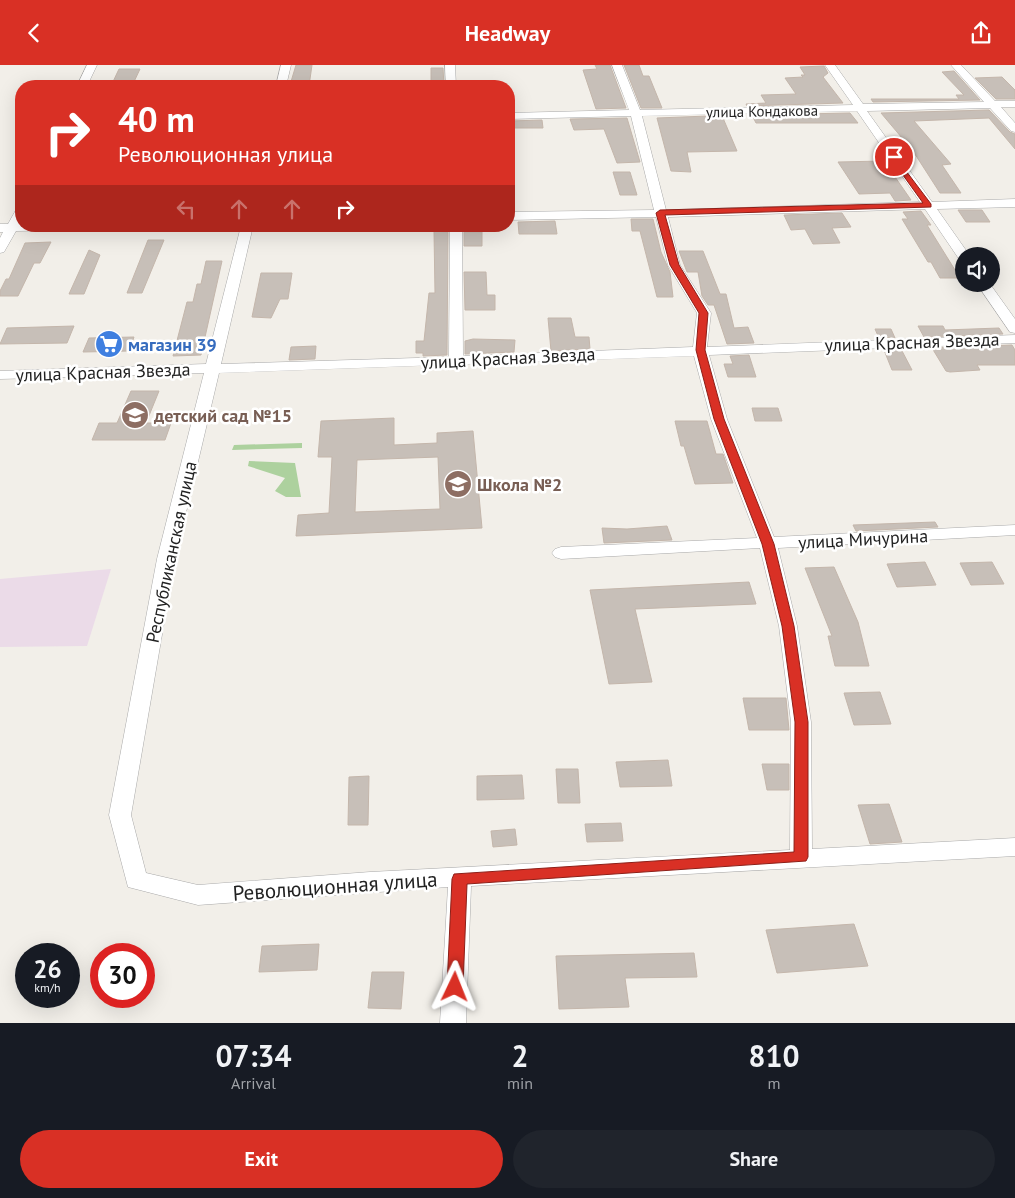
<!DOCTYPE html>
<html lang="en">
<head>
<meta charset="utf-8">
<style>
	:root { --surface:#171b24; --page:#20242c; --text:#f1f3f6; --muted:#9ea1a6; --accent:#d93025 }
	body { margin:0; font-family:"PT Sans",sans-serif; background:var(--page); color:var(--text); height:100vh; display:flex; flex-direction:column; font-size:19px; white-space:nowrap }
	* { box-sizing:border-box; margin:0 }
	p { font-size:16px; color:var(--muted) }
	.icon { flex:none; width:28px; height:28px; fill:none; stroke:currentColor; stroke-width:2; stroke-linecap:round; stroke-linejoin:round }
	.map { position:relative; height:958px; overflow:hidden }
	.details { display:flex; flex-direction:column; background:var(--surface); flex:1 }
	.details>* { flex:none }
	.guide { position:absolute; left:15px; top:15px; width:500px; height:152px; border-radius:20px; box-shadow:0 5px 20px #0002; background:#d93025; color:#fff; overflow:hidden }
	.controls { position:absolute; left:955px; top:182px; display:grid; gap:10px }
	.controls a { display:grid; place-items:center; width:45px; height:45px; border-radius:50%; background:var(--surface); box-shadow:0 5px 20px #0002; font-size:25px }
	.speed { position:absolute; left:15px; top:878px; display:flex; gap:10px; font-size:25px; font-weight:700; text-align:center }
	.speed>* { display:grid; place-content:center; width:65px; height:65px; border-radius:50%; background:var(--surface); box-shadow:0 5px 20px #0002; line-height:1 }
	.speed small { font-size:12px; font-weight:400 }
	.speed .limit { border:8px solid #d22; background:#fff; color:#111 }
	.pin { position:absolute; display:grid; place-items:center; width:42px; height:42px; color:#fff; margin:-21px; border:2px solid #fff; border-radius:50%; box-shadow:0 1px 5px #0007 }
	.me { position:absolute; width:55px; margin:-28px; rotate:2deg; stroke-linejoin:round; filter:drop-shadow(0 0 4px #0008) }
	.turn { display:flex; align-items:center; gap:18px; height:105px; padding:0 20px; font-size:22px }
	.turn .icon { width:65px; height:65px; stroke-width:2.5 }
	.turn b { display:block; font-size:35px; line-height:42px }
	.lanes { display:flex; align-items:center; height:48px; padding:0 20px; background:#0003; justify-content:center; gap:25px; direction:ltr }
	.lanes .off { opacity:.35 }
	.eta { display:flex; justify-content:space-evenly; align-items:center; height:85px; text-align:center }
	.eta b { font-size:30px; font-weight:600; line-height:35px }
	.primary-button { display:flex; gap:10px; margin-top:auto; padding:10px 20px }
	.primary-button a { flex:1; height:58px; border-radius:30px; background:var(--accent); color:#fff; font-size:20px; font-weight:600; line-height:58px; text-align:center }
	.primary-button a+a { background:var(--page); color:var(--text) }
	header { display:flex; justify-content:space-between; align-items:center; height:65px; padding:0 20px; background:var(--accent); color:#fff; font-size:22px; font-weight:600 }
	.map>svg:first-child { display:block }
</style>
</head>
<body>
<header><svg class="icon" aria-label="back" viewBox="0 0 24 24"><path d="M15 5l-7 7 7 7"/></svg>Headway<svg class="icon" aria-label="share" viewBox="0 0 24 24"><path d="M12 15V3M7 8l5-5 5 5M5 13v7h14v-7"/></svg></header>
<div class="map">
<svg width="1015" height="958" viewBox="0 0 1015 958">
	<rect width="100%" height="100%" fill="#f2efe9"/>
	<path fill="#ebdbe8" d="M111,504L87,581L0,582V514Z"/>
	<path fill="#add19e" d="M302,378V383L232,385L234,380Z
		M249,396L295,398L301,432H286L275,426L285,413L248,401Z"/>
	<path fill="#c7bfb8" stroke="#c4b6ab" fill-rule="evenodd" d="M296,0H312L309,21L290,20Z
		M595,0H610L626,43L596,44L583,5L597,4Z
		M624,0H639L643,11H649L662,43H641Z
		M824,1L828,8L823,12L843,38L747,41L746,39L766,38L761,30L796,29L785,13L803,12L801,10H805L800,2Z
		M431,3H443L444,21H431Z
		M119,4H140L132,21H111Z
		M954,6L980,35L873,37L871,34H959L956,30H964L942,7Z
		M1002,12L1015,25V34H996L975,13Z
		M989,45L1010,67L1015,69V84L989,53L914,56L951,99L942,100L961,128H940L913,86L881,48Z
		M850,48L858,58H756L752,50Z
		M708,51L709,54L723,53L737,86L687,87L691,107L671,106L657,53Z
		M627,53L640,97L617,98L604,64L574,65L570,54Z
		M542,55L543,63H509V56Z
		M884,96L911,135L895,136L890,128L859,129L838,97Z
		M613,107H630L637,130H620Z
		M958,145H982L990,157H966Z
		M921,146L931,160H927L960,213H940L931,197H928L902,154H908L903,147Z
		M842,148L851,162L832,163L840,178L813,179L805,164L791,165L784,150Z
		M631,154H653L661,187L670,207L673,232H657L640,166H632Z
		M555,156L557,169H519L518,157Z
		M434,166L448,167L447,290L423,291V288H416V276H424L429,228H435Z
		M464,167H482V181H464Z
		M148,175H164L142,228H127Z
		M51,177L40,198H34L18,231H0V226L6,214H9L25,178Z
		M89,185L100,190L84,229H69Z
		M679,186H703L720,229H726L734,263L748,262L754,278L727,279L714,240H708L702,231L698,207H687Z
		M206,196H222L201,290L173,291L187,237H193L197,219H201Z
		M464,207H486L487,230H495V245H465Z
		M261,208H292L288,234H280L271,253L252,252Z
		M548,253H571L575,272H589L590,284L551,286Z
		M74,261L67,278L0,279L7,263Z
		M918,261H943L945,265L999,263L1003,269L924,272Z
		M875,264H891L895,273H879Z
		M134,272L129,286L83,287L89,273Z
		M473,274L515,275L514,287L465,289V276Z
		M1012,280L1015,285V300H977L980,305L950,307L946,306L932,283Z
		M316,281L315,294L289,295L291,282Z
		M901,284L912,305H892L884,285Z
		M749,290L756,312H728L724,299H733L730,291Z
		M131,326H159L146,358H171L165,375H92L99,358H117Z
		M752,343H778L782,356H755Z
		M394,353V380L437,378V368L473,366L482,463L296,471L298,450L329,448L332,392H318L321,356ZM438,392L440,444L355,447L357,395Z
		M675,356H707L716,389H723L733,418L695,419L684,381H681Z
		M935,457L938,462L856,466L853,460Z
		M667,461L672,475L604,478L602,463L627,464Z
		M925,497L936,520L897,522L887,499Z
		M992,497L1004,519L971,520L960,498Z
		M834,502L858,557L869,601H835L828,571H832L805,503Z
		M749,517L756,539L635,544L652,617L609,619L590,525Z
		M880,627L891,659L854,660L844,628Z
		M743,633H786L789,665H749Z
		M668,695L672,721L620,722L616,697Z
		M762,699H789V725H767Z
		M556,704H578L580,738H558Z
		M522,710L524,734L477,735V711Z
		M369,711L368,760H348L349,712Z
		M889,739L902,777L870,779L858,740Z
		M621,758L623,776L587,777L585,759Z
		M515,764L517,780L493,782L491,766Z
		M854,859L868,901L777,908L766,865Z
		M319,879L317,905L259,907L262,881Z
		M694,888L697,912L625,913L629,942L559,944L556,891Z
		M372,907H404L401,944L368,943Z"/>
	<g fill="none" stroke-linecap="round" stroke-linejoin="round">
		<g stroke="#a9a9a9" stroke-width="1">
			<path id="street" d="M87,0H97L87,21H77Z
				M281,0H291L286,21H276Z
				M445,0H455L456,21H446Z
				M612,0H622L640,45L853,40L825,0H835L863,39L984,37L951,0H961L995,36H1015V42H1001L1015,58V67L1011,66L990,43L867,46L932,137L1015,134V142L937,144L970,191H964V195L959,194L925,144L668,152L680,200L711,248L707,282L1015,270V278L709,290L727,354L774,472L1015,460V470L778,483L797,561L811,657L812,784L1015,773V791L471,821L466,958H440L448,822L198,840L128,822L109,750L157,494L204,308L0,314V306L206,299L241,161H253L221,299L449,292L450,161H462L463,291L693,282L697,248L668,200L656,152L509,155V147L654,145L631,51L509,54V48L629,45ZM857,46L920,137L666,145L642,51ZM694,291L711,354L757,473L561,482L555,484L552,488L555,492L561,494L760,483L779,561L791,657L790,785L370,807L198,820L146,808L131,750L175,494L219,308Z
				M21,142V161H79L73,165L16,166L4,187L0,188V173L3,167H0V159H8L17,143Z
				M977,219H990L1015,254V268L1010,267Z"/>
		</g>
		<use href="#street" fill="#fff" fill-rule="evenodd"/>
	</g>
	<path fill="#d93025" stroke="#8d1f18" d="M894,90L931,139V142L665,150L679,200L708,248L705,285L724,354L774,479L794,561L808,657V792L806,796L467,819L463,922L461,927L455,929L449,927L447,922L452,814L454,809L794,787L795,657L782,561L762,479L714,354L696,285L699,248L670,200L656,148L660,145L923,138L890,92Z"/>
	<defs>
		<g id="supermarket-disc" transform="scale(1.4375)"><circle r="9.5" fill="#3f7fe0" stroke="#fff"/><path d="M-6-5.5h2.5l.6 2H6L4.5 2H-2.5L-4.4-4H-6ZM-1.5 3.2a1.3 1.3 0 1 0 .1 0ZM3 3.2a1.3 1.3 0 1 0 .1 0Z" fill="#fff"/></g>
		<g id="school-disc" transform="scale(1.4375)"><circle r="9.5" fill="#8d6e63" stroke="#fff"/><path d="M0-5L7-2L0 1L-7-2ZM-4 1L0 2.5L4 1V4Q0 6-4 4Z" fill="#fff"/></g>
	</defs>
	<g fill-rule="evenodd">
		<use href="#supermarket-disc" x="109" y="279"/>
		<use href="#school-disc" x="135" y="350"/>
		<use href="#school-disc" x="458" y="419"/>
	</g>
	<g text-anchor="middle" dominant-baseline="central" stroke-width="5" stroke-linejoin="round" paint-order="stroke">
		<g font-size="15" fill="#222" stroke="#fff">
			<text transform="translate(762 46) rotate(-1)">улица Кондакова</text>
		</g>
		<g font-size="18" fill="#222" stroke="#fff">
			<text transform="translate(912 277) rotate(-2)">улица Красная Звезда</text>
			<text transform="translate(508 293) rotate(-3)">улица Красная Звезда</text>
			<text transform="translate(103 307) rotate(-2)">улица Красная Звезда</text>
			<text transform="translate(863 474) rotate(-3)">улица Мичурина</text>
			<text transform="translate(171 487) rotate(-78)">Республиканская улица</text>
		</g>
		<g font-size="18" font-weight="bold" fill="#366cbe" stroke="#fff" text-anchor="start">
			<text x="128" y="279">магазин 39</text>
		</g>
		<g font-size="18" font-weight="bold" fill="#785e54" stroke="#fff" text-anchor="start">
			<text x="154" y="350">детский сад №15</text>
			<text x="477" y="419">Школа №2</text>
		</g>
		<g font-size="21" fill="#222" stroke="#fff">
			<text transform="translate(335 821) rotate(-4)">Революционная улица</text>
		</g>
	</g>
</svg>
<div class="controls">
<a><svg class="icon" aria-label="sound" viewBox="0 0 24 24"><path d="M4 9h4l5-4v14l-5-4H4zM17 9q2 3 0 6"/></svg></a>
</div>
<div class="speed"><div>26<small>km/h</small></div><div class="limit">30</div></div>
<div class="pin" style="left:894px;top:92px;background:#d93025"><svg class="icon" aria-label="arrive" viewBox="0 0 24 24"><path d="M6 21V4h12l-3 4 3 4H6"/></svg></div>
<svg class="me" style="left:455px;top:922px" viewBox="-20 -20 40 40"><path d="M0-17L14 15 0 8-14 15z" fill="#d93025" stroke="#fff" stroke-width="4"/></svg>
<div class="guide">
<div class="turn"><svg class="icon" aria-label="right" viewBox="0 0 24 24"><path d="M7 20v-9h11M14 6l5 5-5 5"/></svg><div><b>40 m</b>Революционная улица</div></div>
<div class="lanes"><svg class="icon off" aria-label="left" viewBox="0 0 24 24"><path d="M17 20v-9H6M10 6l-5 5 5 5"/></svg><svg class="icon off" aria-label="ahead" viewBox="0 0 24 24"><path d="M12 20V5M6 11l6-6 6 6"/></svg><svg class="icon off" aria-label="ahead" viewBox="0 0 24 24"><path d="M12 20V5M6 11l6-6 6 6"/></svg><svg class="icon" aria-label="right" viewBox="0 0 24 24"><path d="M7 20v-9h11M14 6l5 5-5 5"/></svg></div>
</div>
</div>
<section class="details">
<div class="eta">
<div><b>07:34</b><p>Arrival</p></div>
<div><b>2</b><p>min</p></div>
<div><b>810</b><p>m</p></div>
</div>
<div class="primary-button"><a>Exit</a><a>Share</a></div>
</section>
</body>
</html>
